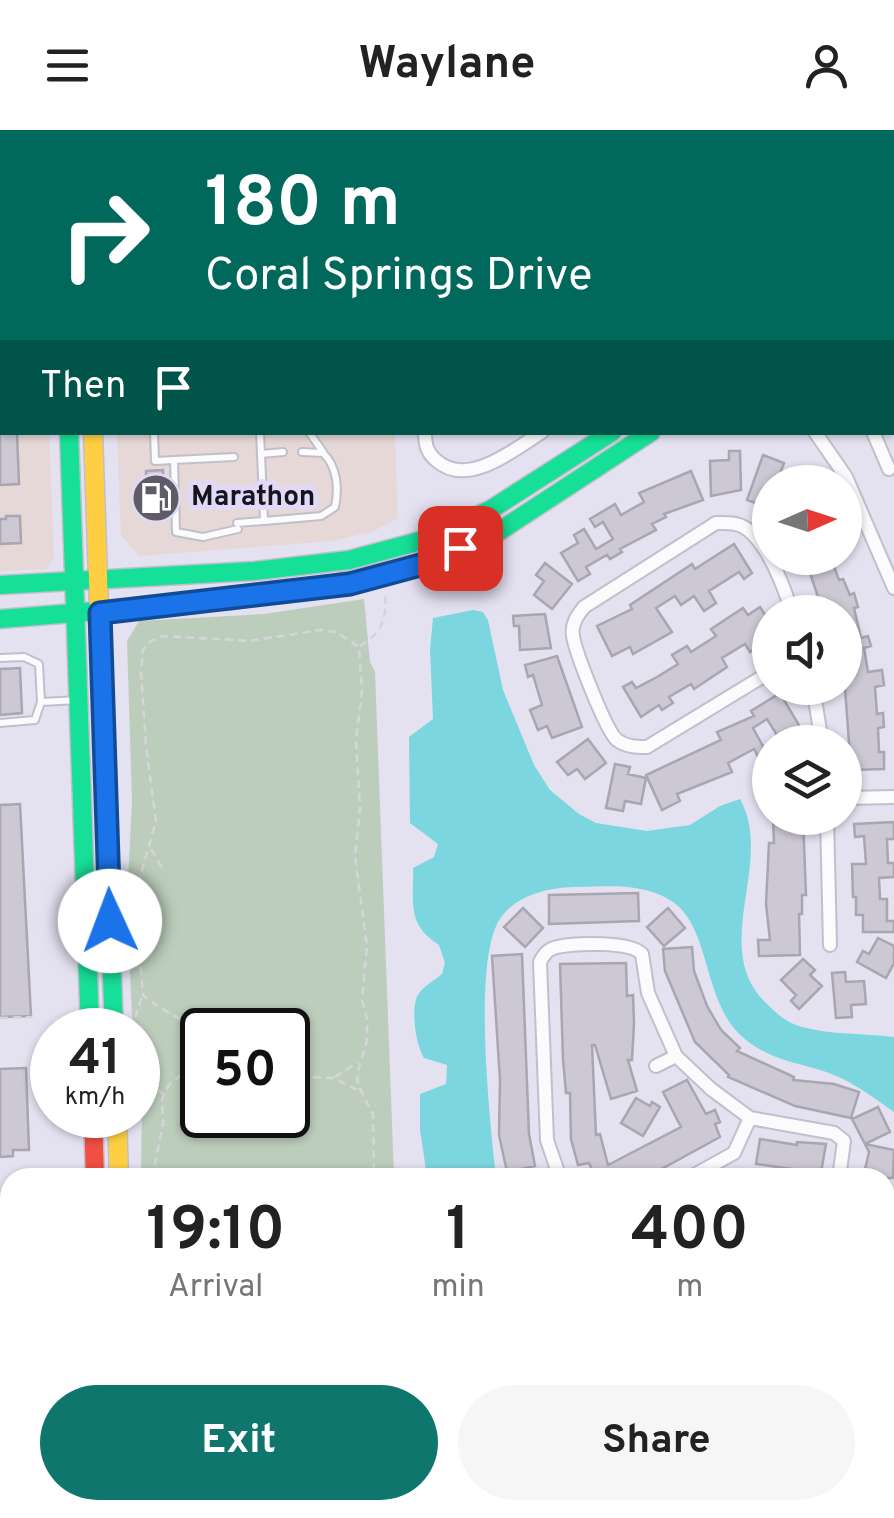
<!DOCTYPE html>
<html lang="en">
<head>
<meta charset="utf-8">
<style>
	:root { --surface:#fff; --page:#f6f6f6; --text:#222; --muted:#767676; --accent:#0f766e }
	body { margin:0; font-family:Overpass,sans-serif; background:var(--page); color:var(--text); height:100vh; display:flex; flex-direction:column; font-size:38px; white-space:nowrap }
	* { box-sizing:border-box; margin:0 }
	p { font-size:32px; color:var(--muted) }
	.icon { flex:none; width:55px; height:55px; fill:none; stroke:currentColor; stroke-width:2; stroke-linecap:round; stroke-linejoin:round }
	.map { position:relative; flex:1; overflow:hidden }
	.panel { position:absolute; left:0px; top:1038px; width:895px; height:352px; display:flex; flex-direction:column; background:var(--surface); border-radius:30px 30px 0 0; box-shadow:0 2px 8px #0004 }
	.panel>* { flex:none }
	.hud { position:absolute; left:0px; top:0px; width:895px; height:305px; box-shadow:0 2px 8px #0004; background:#00695c; color:#fff; overflow:hidden }
	.needle { width:65px; rotate:87deg }
	.fabs { position:absolute; left:752px; top:335px; display:grid; gap:20px }
	.fabs a { display:grid; place-items:center; width:110px; height:110px; border-radius:50%; background:var(--surface); box-shadow:0 2px 8px #0004; font-size:50px }
	.speed { position:absolute; left:30px; top:878px; display:flex; gap:20px; font-size:50px; font-weight:700; text-align:center }
	.speed>* { display:grid; place-content:center; width:130px; height:130px; border-radius:50%; background:var(--surface); box-shadow:0 2px 8px #0004; line-height:1 }
	.speed small { font-size:25px; font-weight:400 }
	.speed .limit { border:5px solid #111; border-radius:15px; background:#fff; color:#111 }
	.pin { position:absolute; display:grid; place-items:center; width:85px; height:85px; color:#fff; margin:-42px; border-radius:20px; box-shadow:0 5px 15px #0006 }
	.me { position:absolute; width:110px; margin:-55px; rotate:358deg; stroke-linejoin:round; filter:drop-shadow(0 0 8px #0008) }
	.turn { display:flex; align-items:center; gap:35px; height:210px; padding:0 40px; font-size:45px }
	.turn .icon { width:130px; height:130px; stroke-width:2.5 }
	.turn b { display:block; font-size:70px; line-height:85px }
	.then { display:flex; align-items:center; height:95px; padding:0 40px; background:#0003; gap:20px; font-size:38px }
	.eta { display:flex; justify-content:space-evenly; align-items:center; height:170px; text-align:center }
	.eta b { font-size:60px; font-weight:700; line-height:70px }
	.action { display:flex; gap:20px; margin-top:auto; padding:20px 40px }
	.action a { flex:1; height:115px; border-radius:60px; background:var(--accent); color:#fff; font-size:40px; font-weight:700; line-height:115px; text-align:center }
	.action a+a { background:var(--page); color:var(--text) }
	header { display:flex; justify-content:space-between; align-items:center; height:130px; padding:0 40px; background:var(--surface); font-size:45px; font-weight:700 }
	.map>svg:first-child { display:block }
</style>
</head>
<body>
<header><svg class="icon" aria-label="menu" viewBox="0 0 24 24"><path d="M4 6h16M4 12h16M4 18h16"/></svg>Waylane<svg class="icon" aria-label="person" viewBox="0 0 24 24"><circle cx="12" cy="8" r="4"/><path d="M4 21q1-7 8-7t8 7"/></svg></header>
<div class="map">
<svg width="894" height="1388" viewBox="0 0 894 1388">
	<rect width="100%" height="100%" fill="#e4e1f1"/>
	<path fill="#e5d8d7" d="M0,0H38L2,2V302L49,303L54,427L47,439L0,441Z
		M100,0H371V2H100Z
		M117,303H395L398,388L374,401L333,411L139,426L121,405Z"/>
	<path fill="#bccdbc" fill-rule="evenodd" d="M364,469L370,532L375,542L394,1047H141L143,904L132,888L127,769L132,672L127,511L139,491L264,484ZM202,900H288V985H202Z
		M150,1380H406L407,1388H151Z"/>
	<path fill="#7cd6e0" d="M473,480L483,482L488,490L503,560L534,635L550,660L579,684L596,693L647,701L690,695L720,676L740,669C775,731 710,815 764,871C775,882 786,893 802,897C832,905 863,903 894,907V982C878,971 861,958 843,949C808,932 779,936 746,910C702,876 712,799 673,772C646,753 609,756 578,757C550,757 513,765 498,792C473,839 490,991 496,1047H448L426,1040L420,1000V964L446,954L447,935L424,928C416,915 410,879 418,865C422,857 435,850 442,844L445,833L439,815C406,794 414,773 413,738L434,727L438,714L410,693L409,607L433,589L430,520L433,488Z"/>
	<path fill="#ccc8d4" stroke="#a9a5b1" stroke-width="2.5" d="M17,303L19,354L0,355V304Z
		M729,321H740L741,360L711,366L710,331L729,330Z
		M763,325L784,333L777,352H770V378L747,370Z
		M163,340L165,389L148,390L146,341Z
		M691,341L703,370L664,384L666,387L652,394L656,400L620,419L622,422L610,429L607,425L586,437L590,444L578,451L561,423L578,413L574,405L584,399L596,419L613,409L603,392L595,397L590,389L615,374L621,385L644,372L639,363Z
		M6,386H20L21,413L0,414V389H6Z
		M734,414L752,443L744,449L739,442L709,461L716,473L704,481L694,466L681,475L675,466L656,478L672,502L633,524L630,517L612,526L597,496L632,479L630,475L692,434L695,439Z
		M805,428H831L839,450L843,449L850,465L854,463L858,477L854,478L861,508L868,506L871,516L864,518L868,542L882,540L884,555L875,557L877,584L883,583L884,597L878,598L879,622H884V639L851,640L845,559V482H823Z
		M545,433L572,454L552,479L534,465L544,451L536,445Z
		M760,477L770,493V503L763,508L766,512L750,522L745,514L722,528L727,537L694,559L691,554L669,567L673,573L662,580L659,575L641,587L623,557L632,552L636,558L657,547L678,534L672,525L687,516L691,522L716,506L711,499L743,478L748,485Z
		M545,484L551,518L520,520L519,496H514L513,486Z
		M557,526L582,597L552,608L547,596L538,600L530,580L542,575L533,545L528,547L525,535Z
		M20,538L22,583L0,585V539Z
		M780,563L800,597L780,610L767,589L753,598L770,629V649L754,619L728,633L732,642L677,664L680,671L662,680L646,645L721,610L717,602L754,586L751,581Z
		M588,609L606,633L585,649L577,639L568,645L557,632Z
		M615,634L630,637L628,644L646,648L641,674L625,671L623,681L606,678Z
		M20,674L31,886L0,887V675Z
		M773,688H803L806,765H802V784H799L800,825L759,826L758,810H770L766,774L769,713H774Z
		M894,692V709H887L888,733H894V747L879,748L880,769H887V791H894V802H863V785H856V767H853L852,734H866L864,706L855,707L854,694Z
		M638,763L639,791L549,794V765Z
		M523,778L543,798L525,817L504,797Z
		M668,778L685,798L664,816L647,797Z
		M878,808L894,816V833L886,848L857,832L863,821L869,824Z
		M692,817L694,841L707,876L721,900L740,918L737,921L794,947L793,950L834,954L859,962L851,988L795,976L728,947L729,945L695,912L665,841L663,819Z
		M522,824L529,1004L535,1036L507,1042L499,1005L500,950L492,826Z
		M803,829L815,840L810,845L822,856L799,879L791,871L796,865L781,850Z
		M626,833L627,866L633,865L634,893L632,930H628L637,961L611,969L595,915H592L596,1005L600,1004L608,1035L681,997L663,962L687,950L706,984L715,980L720,992L715,994L720,1007L645,1048H596L589,1033L578,1035L571,1009L570,963H566L563,929L560,834Z
		M845,842L846,852L864,851L866,874L851,875L852,887L836,888L832,843Z
		M26,938L29,1020H13V1026L0,1027V939Z
		M636,968L650,976L652,972L660,977L643,1006L621,993Z
		M878,977L890,1002L865,1014L852,989Z
		M760,1009L797,1015V1012L826,1014L820,1048H791L792,1039L756,1034Z
		M865,1014L894,1020L893,1048H863L869,1022Z
		M890,1223L894,1224V1279L885,1277V1247Z
		M894,1318V1351H889L885,1320Z"/>
	<g fill="none" stroke-linecap="round" stroke-linejoin="round">
		<g stroke="#c1bfcb" stroke-width="10">
			<path id="lane" d="M350,0V2
				M154,302L155,331L174,330
				M309,302L323,322
				M261,324L283,322
				M234,327L174,330L176,402L203,407L238,399
				M264,391L321,386L335,377C339,358 337,336 323,323L302,322
				M237,393L264,391L260,302
				M0,528L24,527L39,534L41,572L78,570
				M0,593L35,590L41,572"/>
		</g>
		<g stroke="#c1bfcb" stroke-width="16">
			<path id="street" d="M416,0V2
				M535,0L536,2
				M614,0L615,2
				M637,0L638,2
				M749,0L750,2
				M878,2L883,0
				M892,273L894,272
				M425,302C425,315 427,323 437,331C468,358 515,319 542,302
				M815,302L846,347L894,458
				M873,302L889,339
				M770,542L647,617C637,617 626,617 617,610C606,601 575,521 573,506C571,494 577,486 584,477L716,393C727,393 737,392 747,399C769,416 784,457 792,482
				M813,558L822,612
				M845,668L894,667
				M827,688L830,815
				M656,936L676,926
				M560,1048L547,1010L540,832C544,824 548,819 557,817C575,813 630,811 642,824L648,863L676,926L711,959L750,988L834,1003L844,1011L839,1048
				M689,1048L734,1023L750,988
				M885,1164L894,1145
				M565,1380L570,1388
				M662,1388L676,1380
				M849,1388L880,1380"/>
		</g>
		<g stroke="#c1bfcb" stroke-width="21">
			<path id="fast" d="M892,120L894,119
				M69,302L90,900
				M0,455L254,441L349,430L420,411L490,380L612,302
				M0,489L232,470L325,456L413,436L498,402L651,302
				M107,711L114,900
				M108,1380L109,1388"/>
		</g>
		<g stroke="#c1bfcb" stroke-width="21">
			<path id="slow" d="M58,0V2
				M82,0V2
				M892,145L894,144
				M93,302L107,711
				M117,985L119,1048
				M130,1380L131,1388"/>
		</g>
		<g stroke="#c1bfcb" stroke-width="21">
			<path id="jam" d="M93,985L95,1048"/>
		</g>
		<path stroke="#d6d4d9" stroke-width="2.5" stroke-dasharray="8 5" stroke-linecap="butt" d="M360,516C383,502 387,488 385,461
			M151,719L163,740
			M0,888L32,887
			M131,900L142,866
			M202,904C183,888 161,881 143,865L136,771L139,751L156,691L146,616L141,541L143,520L149,512L163,506L249,511L320,500L336,502L359,517L362,561L356,609L360,678L355,726L367,816L362,870L367,889V911L357,944L358,955L373,984L374,1048
			M288,940L307,947L334,948L361,962
			M138,945L164,965
			M335,947L358,932
			M152,1048L163,994L162,969L168,956L193,935L202,934
			M176,1380L177,1388
			M339,1380L340,1388"/>
		<use href="#lane" stroke="#fbfafd" stroke-width="6"/>
		<use href="#street" stroke="#fbfafd" stroke-width="12"/>
		<use href="#fast" stroke="#16e098" stroke-width="18"/>
		<use href="#slow" stroke="#ffcf43" stroke-width="18"/>
		<use href="#jam" stroke="#f24e42" stroke-width="18"/>
	</g>
	<g fill="none" stroke-linecap="round" stroke-linejoin="round">
		<g stroke="#114b97" stroke-width="25">
			<path id="route" d="M110,791L100,483L350,454L424,434L460,418"/>
		</g>
		<use href="#route" stroke="#1a73e8" stroke-width="18"/>
	</g>
	<defs>
		<g id="fuel-disc" transform="scale(2.5)"><circle r="9.5" fill="#5f5c68" stroke="#e0daf8"/><path d="M-5.5-6h7V0h2V4h1.3V-2.5L3-4.5l.8-.8L6-3V5H2.5V1h-1V6h-7ZM-4.2-4.7v3.2H.2V-4.7Z" fill="#fff"/></g>
	</defs>
	<g fill-rule="evenodd">
		<use href="#fuel-disc" x="156" y="368"/>
	</g>
	<g text-anchor="middle" dominant-baseline="central" stroke-width="10" stroke-linejoin="round" paint-order="stroke">
		<g font-size="28" font-weight="bold" fill="#17141e" stroke="#e0daf8" text-anchor="start">
			<text x="191" y="368">Marathon</text>
		</g>
	</g>
</svg>
<div class="fabs">
<a><svg class="needle" viewBox="-14 -14 28 28"><path d="M0-13l5 13h-10z" fill="#e53935"/><path d="M0 13l5-13h-10z" fill="#767676"/></svg></a>
<a><svg class="icon" aria-label="sound" viewBox="0 0 24 24"><path d="M4 9h4l5-4v14l-5-4H4zM17 9q2 3 0 6"/></svg></a>
<a><svg class="icon" aria-label="layers" viewBox="0 0 24 24"><path d="M12 4l9 5-9 5-9-5zM3 14l9 5 9-5"/></svg></a>
</div>
<div class="speed"><div>41<small>km/h</small></div><div class="limit">50</div></div>
<div class="pin" style="left:460px;top:418px;background:#d93025"><svg class="icon" aria-label="arrive" viewBox="0 0 24 24"><path d="M6 21V4h12l-3 4 3 4H6"/></svg></div>
<svg class="me" style="left:110px;top:791px" viewBox="-20 -20 40 40"><circle r="19" fill="#fff"/><path d="M0-13L10 11 0 6-10 11z" fill="#1a73e8"/></svg>
<div class="hud">
<div class="turn"><svg class="icon" aria-label="right" viewBox="0 0 24 24"><path d="M7 20v-9h11M14 6l5 5-5 5"/></svg><div><b>180 m</b>Coral Springs Drive</div></div>
<div class="then">Then<svg class="icon" aria-label="arrive" viewBox="0 0 24 24"><path d="M6 21V4h12l-3 4 3 4H6"/></svg></div>
</div>
<section class="panel">
<div class="eta">
<div><b>19:10</b><p>Arrival</p></div>
<div><b>1</b><p>min</p></div>
<div><b>400</b><p>m</p></div>
</div>
<div class="action"><a>Exit</a><a>Share</a></div>
</section>
</div>
</body>
</html>
